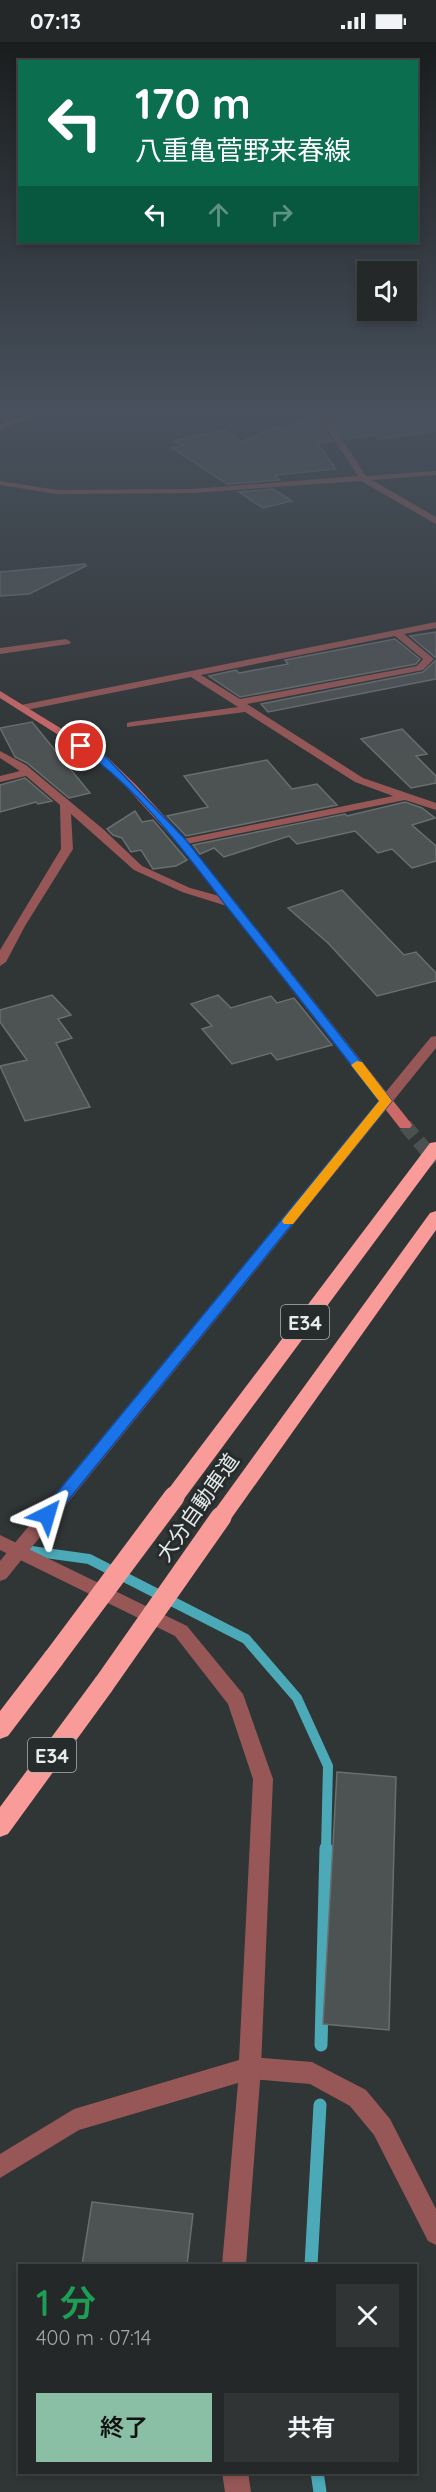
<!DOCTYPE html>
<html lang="ja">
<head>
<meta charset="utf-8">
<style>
	:root { --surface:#242828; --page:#303434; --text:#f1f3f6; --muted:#a3a6a8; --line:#414445; --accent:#8abfa5 }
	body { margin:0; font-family:Quicksand,"Noto Sans JP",sans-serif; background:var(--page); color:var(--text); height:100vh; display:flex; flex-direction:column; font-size:22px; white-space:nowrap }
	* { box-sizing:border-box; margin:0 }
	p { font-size:20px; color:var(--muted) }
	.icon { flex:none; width:33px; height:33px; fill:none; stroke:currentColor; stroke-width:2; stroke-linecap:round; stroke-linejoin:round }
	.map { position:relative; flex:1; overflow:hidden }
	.side { position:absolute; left:18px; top:2222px; width:399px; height:210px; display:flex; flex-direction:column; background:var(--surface); border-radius:0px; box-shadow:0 3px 9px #0003,0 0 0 2px var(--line) }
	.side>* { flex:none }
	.top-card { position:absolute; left:18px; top:18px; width:400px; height:183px; border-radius:0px; box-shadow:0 3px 9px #0003,0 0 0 2px var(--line); background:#0b6e4f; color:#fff; overflow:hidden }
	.tools { position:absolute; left:357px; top:219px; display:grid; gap:12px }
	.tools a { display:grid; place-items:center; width:60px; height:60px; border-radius:0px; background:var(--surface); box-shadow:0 3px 9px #0003,0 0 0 2px var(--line); font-size:30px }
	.pin { position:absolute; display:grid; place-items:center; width:51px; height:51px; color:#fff; margin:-26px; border:3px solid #fff; border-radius:50%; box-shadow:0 2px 6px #0007 }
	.me { position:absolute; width:66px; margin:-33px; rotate:40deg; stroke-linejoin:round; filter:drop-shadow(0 0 4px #0008) }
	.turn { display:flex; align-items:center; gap:21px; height:126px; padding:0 18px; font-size:27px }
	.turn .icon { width:78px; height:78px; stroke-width:2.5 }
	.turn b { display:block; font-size:42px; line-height:51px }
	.lanes { display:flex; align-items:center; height:57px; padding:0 18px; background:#0003; justify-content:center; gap:30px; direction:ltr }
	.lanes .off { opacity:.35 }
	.round { display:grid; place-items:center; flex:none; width:63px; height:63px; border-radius:0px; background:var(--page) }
	.head { display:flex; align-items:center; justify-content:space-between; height:102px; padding:0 18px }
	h1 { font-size:36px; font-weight:600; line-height:45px; color:#1e9e55 }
	.action { display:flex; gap:12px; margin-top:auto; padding:12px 18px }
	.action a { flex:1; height:69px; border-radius:0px; background:var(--accent); color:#111; font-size:24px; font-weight:600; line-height:69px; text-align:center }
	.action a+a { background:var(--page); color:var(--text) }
	.status { display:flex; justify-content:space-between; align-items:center; height:42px; padding:0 30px; background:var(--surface); direction:ltr }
	.status svg { height:16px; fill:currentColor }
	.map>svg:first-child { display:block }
</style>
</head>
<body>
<div class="status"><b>07:13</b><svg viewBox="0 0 49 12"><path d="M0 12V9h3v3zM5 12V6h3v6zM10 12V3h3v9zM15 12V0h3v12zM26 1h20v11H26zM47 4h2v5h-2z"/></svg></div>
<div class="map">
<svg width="436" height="2450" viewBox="0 0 436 2450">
	<rect width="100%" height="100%" fill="#303536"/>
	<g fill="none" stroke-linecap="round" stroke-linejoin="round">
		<path stroke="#4caab8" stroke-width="10" d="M24,1508L89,1517L246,1597L297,1656L328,1724L326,1808"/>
		<path stroke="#4caab8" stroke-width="13" d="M321,2003L326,1806
			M311,2223L320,2063
			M317,2430L320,2450"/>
	</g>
	<path fill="#4d5253" stroke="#696e6f" stroke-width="1.5" d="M338,370H436V389L379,397L375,393L344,397L331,377Z
		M309,376L319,378L332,399L317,401L336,427L275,433L280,438L227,442L172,406L183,404L174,399L224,388L241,400L276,385L283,387Z
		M273,447L292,459L263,466L239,450Z
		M85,522L86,524L29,552L0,554V530Z
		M436,590V616L410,594Z
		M395,597L420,617L416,622L240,655L209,634L236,628L239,631L288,622L285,618Z
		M436,618V637L268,670L261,662L423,630Z
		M32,680L90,751L69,756L27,721L15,715L0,686Z
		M402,687L427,712L416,714L436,734V741L411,746L361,697Z
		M267,718L292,747L317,742L337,763L186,794L167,774L208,765L184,734Z
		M25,736L52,759L38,762L36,760L0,770V743Z
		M405,760L422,766L435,776L412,783L436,804V819L412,826L392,807L378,811L355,789L297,802L289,794L224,815L214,806L200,812L193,803L345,772L347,774Z
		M135,769L142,780L153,778L187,818L176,824L153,827L141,808L131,810L122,796L113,793L107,787Z
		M342,848L404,913L416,910L436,931V939L377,954L328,901L288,866Z
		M52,953L71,973L58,977L72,996L56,1001L90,1065L25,1079L0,1024L27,1018L0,980V968Z
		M218,953L231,966L271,954L277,961L294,956L332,1003L277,1018L271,1011L232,1022L202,987L212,984L191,962Z
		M337,1730L396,1735L389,1988L323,1982Z
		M92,2160L193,2172L187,2223H82Z"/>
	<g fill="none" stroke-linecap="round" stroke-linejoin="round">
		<path stroke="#4b5051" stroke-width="14" stroke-dasharray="14 7" stroke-linecap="butt" d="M405,1083L436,1120"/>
		<path fill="#975757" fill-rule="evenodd" d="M316,370H324L366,434L436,429V433L372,438L436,475V482L361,439L192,451L57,452L0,443V439L57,448L192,447L358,434Z
			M436,580V586L404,592L434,617L423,628L247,662L363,736L436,761V768L405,758L182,803L176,800L178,798L393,754L355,740L245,670L127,685V681L131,680L238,665L191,635L21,669L16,666L21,663ZM395,594L423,617L417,624L240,657L201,633Z
			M66,597L71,600L69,602L0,612V606Z
			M0,709L26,723L103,787L142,824L190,846L234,858L236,861L230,865L182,850L134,828L71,772L73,807L25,884L6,920L0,924V908L61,807L60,763L26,734L0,740V734L20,729L0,716Z
			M436,994V1006L6,1537L0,1539V1519L431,995Z
			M250,2015L312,2020L366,2048L390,2077L436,2167V2203L428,2199L374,2093L350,2064L310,2042L250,2037L242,2034L239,2026L242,2018Z"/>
		<path fill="#975757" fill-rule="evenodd" d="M0,1493L187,1584L243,1652L273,1737L261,2026L246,2223H222L238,2041L79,2088L0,2136V2112L74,2067L239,2018L253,1737L228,1662L175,1594L0,1508Z
			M222,2430H248L251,2450H225Z"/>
		<path fill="#ce6969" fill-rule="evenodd" d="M0,649L106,714L136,743L186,798L410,1080L412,1083L410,1086H400L178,802L128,747L98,718L0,656Z"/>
		<path fill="#f77577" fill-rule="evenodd" d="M31,370H41L0,388V383Z"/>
		<path fill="#f99b99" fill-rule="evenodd" d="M436,1100V1117L181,1461L174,1463L167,1461L164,1455L167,1449L430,1101Z
			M436,1169V1188L228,1481L221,1483L214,1481L211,1475L214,1469L430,1171Z
			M54,1607L62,1609L65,1616L62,1623L8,1694L0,1697V1669L46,1609Z
			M104,1632L112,1635L115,1642L112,1649L8,1792L0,1795V1765L96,1635Z"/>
		<path stroke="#f99b99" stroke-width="21" d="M54,1616L174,1455
			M104,1642L221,1475"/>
	</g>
	<linearGradient id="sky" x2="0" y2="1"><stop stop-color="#1a1d1e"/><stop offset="0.52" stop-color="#48515d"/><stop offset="1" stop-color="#48515d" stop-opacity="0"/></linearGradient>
	<rect width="436" height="713" fill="url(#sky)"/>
	<path fill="#1a73e8" stroke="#114b97" stroke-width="1.5" d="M78,701H85L105,714L186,798L392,1059L53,1477H42L39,1473L42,1469L379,1059C329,994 278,929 227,865C187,813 134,740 78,706Z"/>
	<path fill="#f59e0b" d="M357,1019L362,1020L392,1059L293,1182H284L282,1179L284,1176L379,1059L351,1023Z"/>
	<g text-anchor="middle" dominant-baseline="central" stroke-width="6" stroke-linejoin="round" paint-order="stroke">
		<g fill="#262b2c" stroke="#adb1b1" stroke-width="1.5">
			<rect x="281" y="1263" width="48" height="34" rx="4.5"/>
			<rect x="28" y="1696" width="48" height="34" rx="4.5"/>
		</g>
		<g font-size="20" font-weight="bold" fill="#e7eaea">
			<text x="305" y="1280">E34</text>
			<text x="52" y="1713">E34</text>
		</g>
		<g font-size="21" fill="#e7eaea" stroke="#262b2c">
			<text transform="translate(197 1465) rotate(-55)">大分自動車道</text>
		</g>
	</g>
</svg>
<div class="tools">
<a><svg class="icon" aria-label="sound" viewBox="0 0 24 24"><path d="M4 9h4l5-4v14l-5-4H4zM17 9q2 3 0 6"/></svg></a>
</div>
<div class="pin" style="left:81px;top:704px;background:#d93025"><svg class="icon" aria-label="arrive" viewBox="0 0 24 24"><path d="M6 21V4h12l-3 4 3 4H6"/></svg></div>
<svg class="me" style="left:47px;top:1473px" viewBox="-20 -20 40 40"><path d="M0-17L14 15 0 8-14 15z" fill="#1a73e8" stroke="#fff" stroke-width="4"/></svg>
<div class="top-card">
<div class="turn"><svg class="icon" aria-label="left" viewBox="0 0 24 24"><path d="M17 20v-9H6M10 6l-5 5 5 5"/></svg><div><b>170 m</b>八重亀菅野来春線</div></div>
<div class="lanes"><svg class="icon" aria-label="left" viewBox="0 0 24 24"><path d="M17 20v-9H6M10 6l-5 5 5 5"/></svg><svg class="icon off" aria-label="ahead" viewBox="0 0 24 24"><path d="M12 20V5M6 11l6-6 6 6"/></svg><svg class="icon off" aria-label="right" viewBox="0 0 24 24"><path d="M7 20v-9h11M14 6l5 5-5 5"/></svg></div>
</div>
<section class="side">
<div class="head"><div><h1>1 分</h1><p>400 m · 07:14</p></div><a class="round"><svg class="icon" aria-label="close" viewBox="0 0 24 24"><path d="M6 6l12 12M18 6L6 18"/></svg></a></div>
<div class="action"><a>終了</a><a>共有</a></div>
</section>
</div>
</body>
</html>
